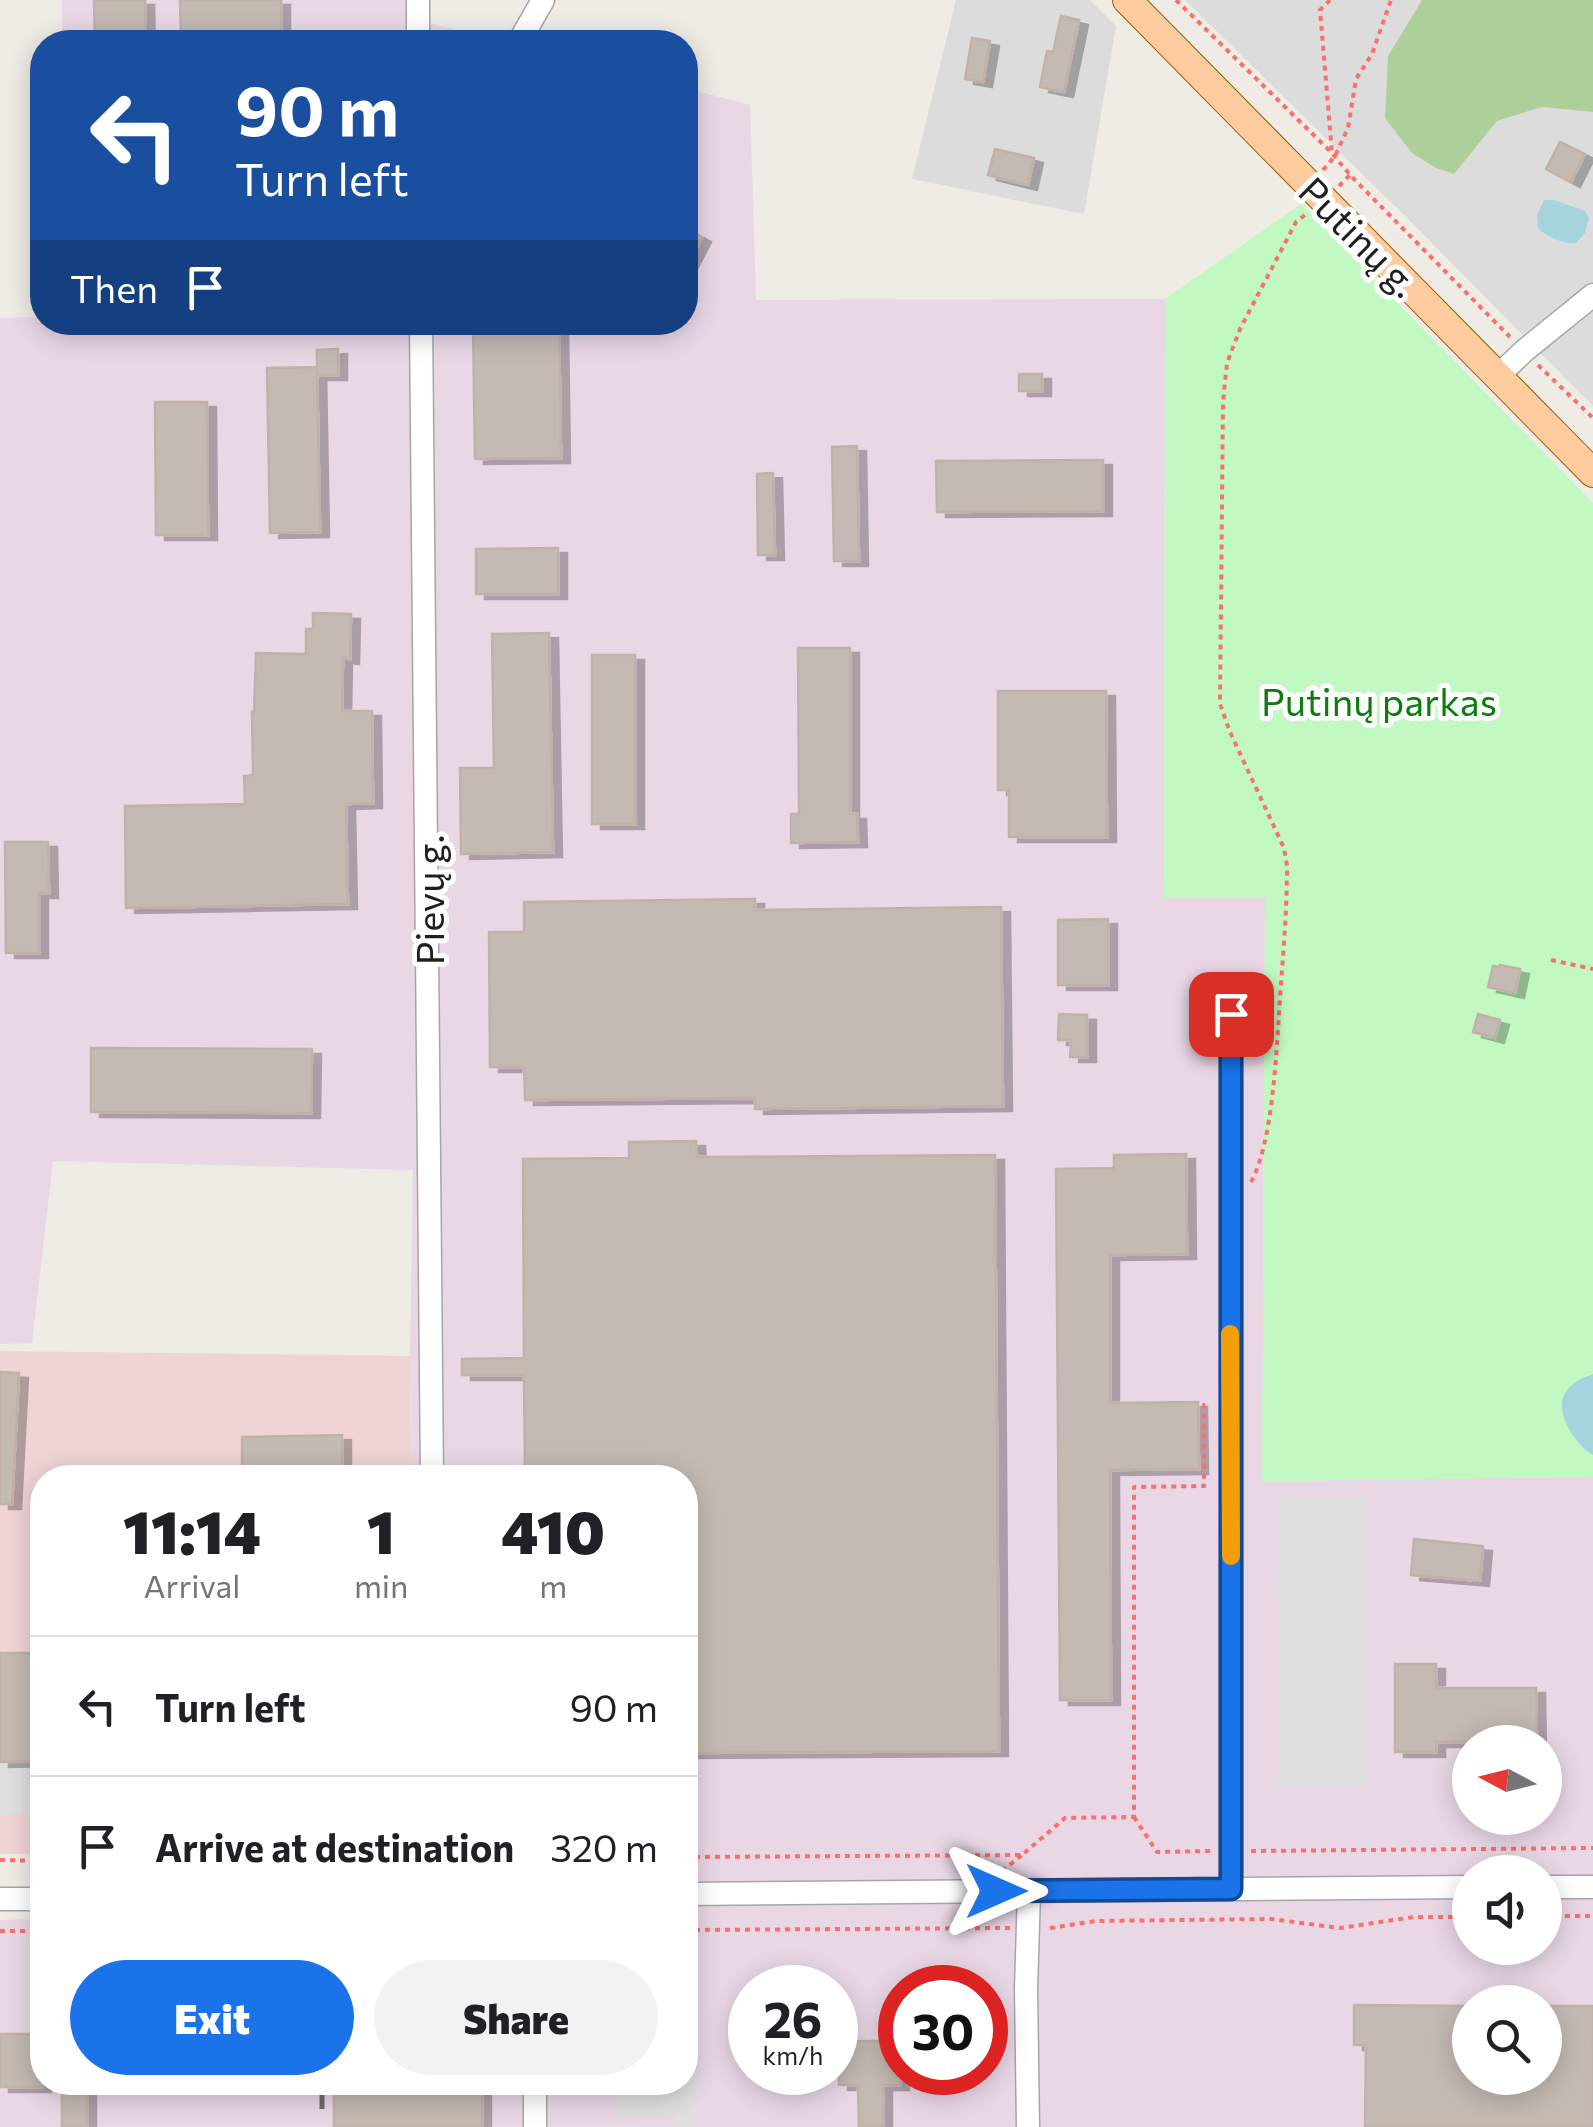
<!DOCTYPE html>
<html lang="en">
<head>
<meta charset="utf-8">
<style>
	:root { --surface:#fff; --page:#f2f2f2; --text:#202124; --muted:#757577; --line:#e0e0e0; --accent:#1a73e8 }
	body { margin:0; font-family:Commissioner,sans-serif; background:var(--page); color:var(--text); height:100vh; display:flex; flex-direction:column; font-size:38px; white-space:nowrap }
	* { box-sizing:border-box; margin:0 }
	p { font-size:32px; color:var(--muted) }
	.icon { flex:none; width:55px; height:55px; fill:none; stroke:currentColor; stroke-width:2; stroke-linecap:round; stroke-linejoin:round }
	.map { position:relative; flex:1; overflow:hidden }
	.panel { position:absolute; left:30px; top:1465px; width:668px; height:630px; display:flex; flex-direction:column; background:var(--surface); border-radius:40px; box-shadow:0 5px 25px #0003 }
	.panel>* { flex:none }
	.guide { position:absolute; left:30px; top:30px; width:668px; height:305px; border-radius:40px; box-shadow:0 5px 25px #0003; background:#1a4fa0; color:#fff; overflow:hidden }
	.needle { width:65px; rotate:277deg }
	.buttons { position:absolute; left:1452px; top:1725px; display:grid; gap:20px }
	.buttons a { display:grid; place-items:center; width:110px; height:110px; border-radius:50%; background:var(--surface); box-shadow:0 5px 25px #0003; font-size:50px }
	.speed { position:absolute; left:728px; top:1965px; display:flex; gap:20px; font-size:50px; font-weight:700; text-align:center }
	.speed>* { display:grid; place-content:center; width:130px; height:130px; border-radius:50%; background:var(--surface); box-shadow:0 5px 25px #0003; line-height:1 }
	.speed small { font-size:25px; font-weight:400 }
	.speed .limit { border:15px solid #d22; background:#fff; color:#111 }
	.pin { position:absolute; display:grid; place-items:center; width:85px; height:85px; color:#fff; margin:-42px; border-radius:20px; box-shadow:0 5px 15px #0006 }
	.me { position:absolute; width:110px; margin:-55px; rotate:90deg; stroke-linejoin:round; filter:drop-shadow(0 0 8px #0008) }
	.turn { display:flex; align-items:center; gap:35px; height:210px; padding:0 40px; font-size:45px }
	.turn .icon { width:130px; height:130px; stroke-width:2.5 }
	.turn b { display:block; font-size:70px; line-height:85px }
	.then { display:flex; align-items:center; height:95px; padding:0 40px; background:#0003; gap:20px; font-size:38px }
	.eta { display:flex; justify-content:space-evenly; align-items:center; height:170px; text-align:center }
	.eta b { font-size:60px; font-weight:800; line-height:70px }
	.button { display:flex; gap:20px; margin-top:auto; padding:20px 40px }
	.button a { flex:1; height:115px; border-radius:60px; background:var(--accent); color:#fff; font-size:40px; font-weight:800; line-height:115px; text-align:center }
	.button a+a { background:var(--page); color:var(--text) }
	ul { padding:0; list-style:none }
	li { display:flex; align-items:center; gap:30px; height:140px; padding:0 40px; border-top:2px solid var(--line) }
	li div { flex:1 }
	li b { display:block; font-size:38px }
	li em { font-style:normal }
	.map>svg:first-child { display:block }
</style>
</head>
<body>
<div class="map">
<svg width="1593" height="2127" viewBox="0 0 1593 2127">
	<defs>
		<filter id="shadow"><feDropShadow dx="9" dy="5" stdDeviation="0" flood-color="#0004"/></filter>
	</defs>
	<rect width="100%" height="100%" fill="#efebe5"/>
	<path fill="#dddcdc" d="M956,0H1090L1116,26L1084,214L912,179Z
		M1185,0H1422L1388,56L1436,168L1453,174L1497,121L1542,107L1593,112V406L1404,215Z"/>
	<path fill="#f0d4d5" d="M0,1351L410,1356L411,1477L42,1478V1854H0Z"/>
	<path fill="#e9d7e6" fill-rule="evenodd" d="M62,0H427L428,23L504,42H62Z
		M685,88L750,105L756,300L1165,299L1164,896L1265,898L1262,1481L1593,1477V2127H0V1920L42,1919V2082H685V1478L411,1477L410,1356L413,1170L53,1161L32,1343L0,1344V318L42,317V322H685ZM1470,1742H1545V1818H1470ZM1470,1872H1545V1948H1470ZM750,1988H835V2072H750ZM900,1988H985V2072H900ZM1470,2002H1545V2078H1470Z"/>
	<path fill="#adcf9a" d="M1422,0H1593V112L1542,107L1497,121L1454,174L1436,168L1412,153L1385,118L1388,56Z"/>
	<path fill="#c2f9c2" d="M1301,204L1593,503V1477L1262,1481L1265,898L1164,897L1165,299Z"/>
	<path fill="#dfdfdf" d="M1279,1497L1366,1498L1365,1788L1277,1787Z
		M42,1761V1814L0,1815V1762Z
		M695,2046L696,2127H674V2115H618L617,2083L685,2082V2047Z"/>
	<path fill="#a5d4dd" d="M1544,200H1554L1585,211L1589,218L1585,233L1576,243C1563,244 1547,237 1538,228L1537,215Z
		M1593,1374V1455C1584,1450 1581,1445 1575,1438C1554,1409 1557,1386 1593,1374Z"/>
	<path fill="#c4bab4" stroke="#c1b1a7" stroke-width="2.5" filter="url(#shadow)" d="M94,0H145L146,42H95Z
		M180,0H281V42H181Z
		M1061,16L1079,20L1064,92L1040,87L1047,51L1053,52Z
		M972,38L990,41L983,82L965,79Z
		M1560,142L1585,154L1571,182L1546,169Z
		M995,149L1034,158L1028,185L988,175Z
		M685,228L702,237L685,270Z
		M559,322L561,458L475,459L473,323Z
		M338,349V375H317V350Z
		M317,367L320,532L270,533L267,368Z
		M1019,374H1042V391H1019Z
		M155,402H207L208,535H156Z
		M857,446L859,561H834L832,447Z
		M1103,460V511L937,512L936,461Z
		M773,473L775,555H758L757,474Z
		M558,548V594H476V549Z
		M313,613L351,614L350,659L343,658L342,711H372L373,803L346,804L348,904L126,908L125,806L245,804L244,776L253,775L252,712H254L256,653L306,654V629H313Z
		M549,633L553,852L461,854L460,768H494L492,634Z
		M798,648H850V814H857L858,842L791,843V814H799Z
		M592,655H635V824H592Z
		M998,691H1106L1107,837H1009V790H998Z
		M5,842H48L49,893H39V953H6Z
		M755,899V910L1001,907L1003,1106L755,1109V1098L525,1100L524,1067H490L489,932H524V902Z
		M1108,919V985H1058V920Z
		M1500,965L1520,969L1515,993L1488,987L1493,966L1499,967Z
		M1059,1014L1087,1015V1057H1070L1071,1040H1058Z
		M1478,1014L1500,1020L1495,1038L1473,1032Z
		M91,1048L312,1049L311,1113L91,1112Z
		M696,1141L697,1157L995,1155L999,1751L685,1753V1478H525L524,1375H462V1359L524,1358L523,1159L629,1158V1142Z
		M1186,1154L1187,1254L1110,1255V1403L1198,1402L1199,1469L1110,1470L1111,1700H1060L1056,1169L1114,1168V1155Z
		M0,1372L19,1373L12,1504H0Z
		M342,1435V1478H242V1437Z
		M1414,1539L1483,1546L1480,1581L1411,1575Z
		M0,1653H42V1761L0,1762Z
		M1395,1664H1436V1688H1536L1537,1742H1436V1752H1395Z
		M1354,2005L1470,2006V2078H1545V2006H1593V2127H1365L1366,2045H1354Z
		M0,2034H42V2087H0Z
		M839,2041H900V2085H883V2127H859L858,2085H839Z
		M62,2082H87V2127H62Z
		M334,2082H482V2127H334Z"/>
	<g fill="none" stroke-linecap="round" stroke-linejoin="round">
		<g stroke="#a6a6a6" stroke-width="25">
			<path id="minor" d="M418,0V42
				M519,42L543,0
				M421,322L432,1478
				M1498,376L1524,351L1593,295
				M1231,1013V1889
				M1545,1887H1593
				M685,1894L1470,1887
				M0,1899H42
				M535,2082V2127
				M1028,2127L1026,1990L1029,1891"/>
		</g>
		<g stroke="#995b00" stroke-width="30">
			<path id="major" d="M1127,0L1593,473"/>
		</g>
		<path stroke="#f9706c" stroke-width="4" stroke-dasharray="5 5" stroke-linecap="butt" d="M1176,0L1332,153L1350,175L1510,337
			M1330,0L1320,10L1332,153
			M1323,170L1335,156L1348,128L1356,79L1372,54L1391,0
			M1339,186L1350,175
			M1538,365L1593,418
			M1551,960L1593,969
			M1251,1182C1272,1144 1276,1059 1279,1014C1282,965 1287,916 1287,866L1284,848L1230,732L1220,704L1223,402L1227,363L1240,329L1296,222L1305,215
			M1134,1817L1157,1852L1211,1851
			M1251,1851L1593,1848
			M685,1857L1022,1855L1065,1818L1134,1817V1487L1204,1486V1405H1210
			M0,1860L42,1861
			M1002,1871L1022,1855
			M1545,1916H1593
			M1050,1928L1096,1921L1271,1919L1340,1928L1414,1917H1470
			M685,1930L1010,1928
			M0,1931H42"/>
		<use href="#minor" stroke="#fff" stroke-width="22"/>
		<use href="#major" stroke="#fccc9e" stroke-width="28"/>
		<path stroke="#6d6d6d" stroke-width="5" stroke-dasharray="20 20" stroke-linecap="butt" d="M322,2089V2127"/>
	</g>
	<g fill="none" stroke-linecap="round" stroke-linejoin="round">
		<g stroke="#114b97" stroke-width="25">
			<path id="route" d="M996,1891L1231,1889V1014"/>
		</g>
		<use href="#route" stroke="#1a73e8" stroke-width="18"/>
		<path stroke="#f59e0b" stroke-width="18" d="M1230,1334L1231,1556"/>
	</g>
	<g text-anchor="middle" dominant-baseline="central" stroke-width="10" stroke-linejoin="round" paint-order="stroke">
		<g font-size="38" fill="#1f1f1f" stroke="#fff">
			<text transform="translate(1360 236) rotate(45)">Putinų g.</text>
			<text transform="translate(428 900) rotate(-90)">Pievų g.</text>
		</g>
		<g font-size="38" fill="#0c7d0d" stroke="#fff">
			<text x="1379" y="700">Putinų parkas</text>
		</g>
	</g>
</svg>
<div class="buttons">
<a><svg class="needle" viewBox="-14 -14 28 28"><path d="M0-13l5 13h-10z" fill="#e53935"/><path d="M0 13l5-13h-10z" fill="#757577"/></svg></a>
<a><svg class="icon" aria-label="sound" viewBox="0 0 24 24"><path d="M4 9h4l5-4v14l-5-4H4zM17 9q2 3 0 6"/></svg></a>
<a><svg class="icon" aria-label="search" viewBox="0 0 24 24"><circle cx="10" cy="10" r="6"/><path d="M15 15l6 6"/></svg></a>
</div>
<div class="speed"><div>26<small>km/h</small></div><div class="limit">30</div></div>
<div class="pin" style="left:1231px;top:1014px;background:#d93025"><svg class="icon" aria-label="arrive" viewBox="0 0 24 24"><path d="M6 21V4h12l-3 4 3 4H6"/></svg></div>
<svg class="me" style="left:996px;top:1891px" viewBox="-20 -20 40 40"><path d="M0-17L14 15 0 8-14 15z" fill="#1a73e8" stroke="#fff" stroke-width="4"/></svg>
<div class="guide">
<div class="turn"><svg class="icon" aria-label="left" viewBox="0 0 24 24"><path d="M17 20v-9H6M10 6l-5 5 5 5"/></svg><div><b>90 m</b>Turn left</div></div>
<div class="then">Then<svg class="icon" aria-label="arrive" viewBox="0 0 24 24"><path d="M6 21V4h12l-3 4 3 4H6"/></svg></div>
</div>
<section class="panel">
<div class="eta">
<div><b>11:14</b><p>Arrival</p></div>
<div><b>1</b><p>min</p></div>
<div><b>410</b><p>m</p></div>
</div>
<ul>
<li><svg class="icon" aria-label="left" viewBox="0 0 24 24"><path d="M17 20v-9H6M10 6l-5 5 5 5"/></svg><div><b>Turn left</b></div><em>90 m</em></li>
<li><svg class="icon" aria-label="arrive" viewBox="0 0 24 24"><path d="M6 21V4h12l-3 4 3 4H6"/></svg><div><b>Arrive at destination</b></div><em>320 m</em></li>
</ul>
<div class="button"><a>Exit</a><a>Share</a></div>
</section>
</div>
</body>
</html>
